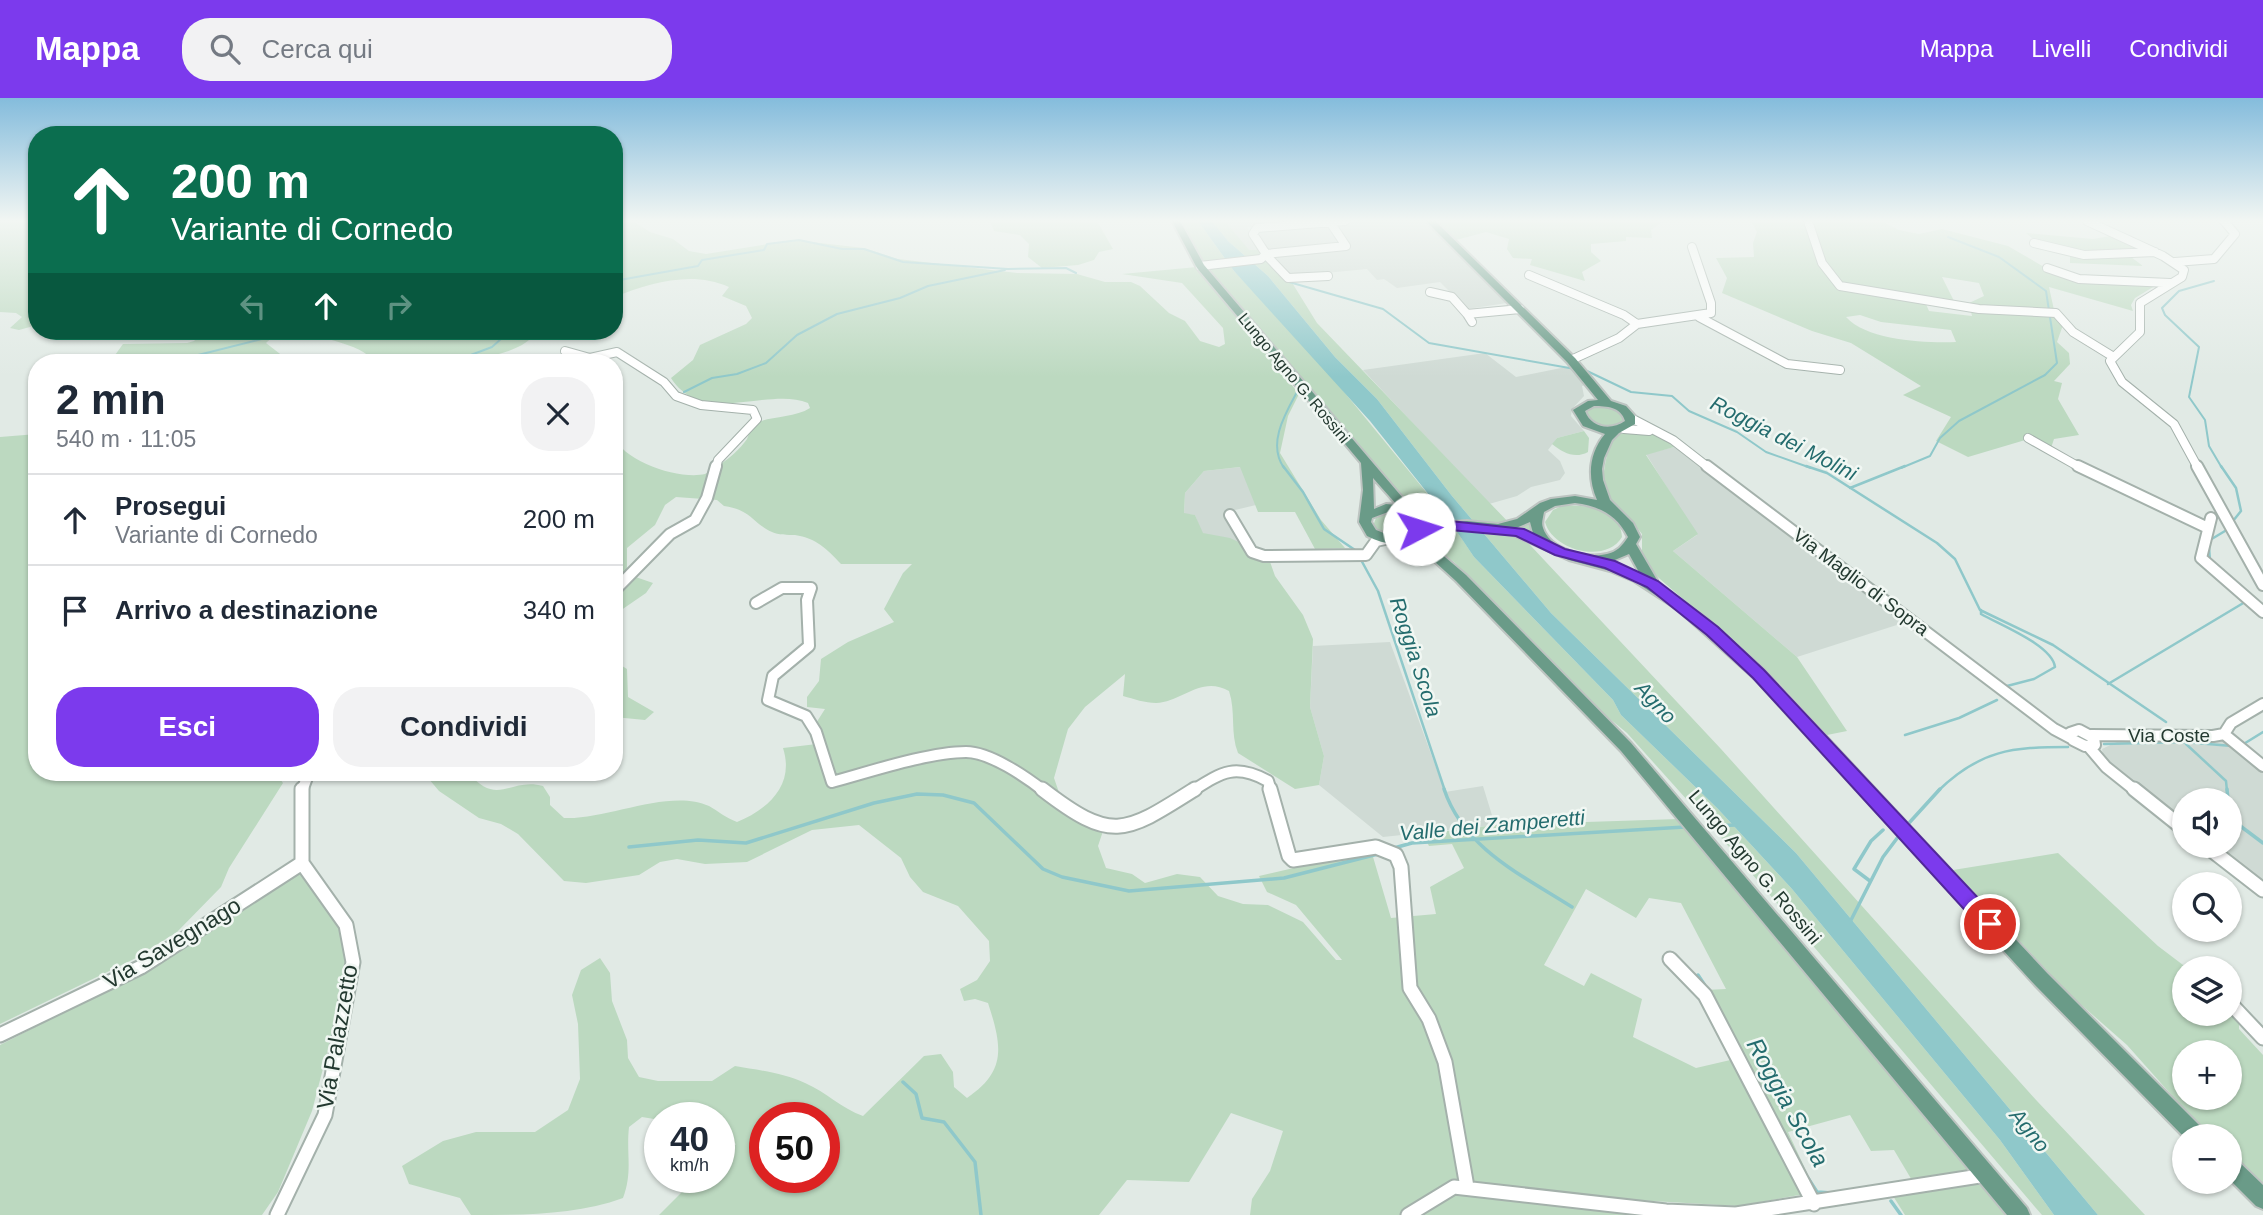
<!DOCTYPE html>
<html lang="it">
<head>
<meta charset="utf-8">
<style>
	:root { --surface:#fff; --page:#f2f2f3; --text:#1f2937; --muted:#747a83; --line:#e0e1e3; --accent:#7c3aed }
	body { margin:0; font-family:Helvetica,sans-serif; background:var(--page); color:var(--text); height:100vh; display:flex; flex-direction:column; font-size:26px; white-space:nowrap }
	* { box-sizing:border-box; margin:0 }
	p { font-size:23px; color:var(--muted) }
	.icon { flex:none; width:38px; height:38px; fill:none; stroke:currentColor; stroke-width:2; stroke-linecap:round; stroke-linejoin:round }
	.map { position:relative; flex:1; overflow:hidden }
	.drawer { position:absolute; left:28px; top:256px; width:595px; height:427px; display:flex; flex-direction:column; background:var(--surface); border-radius:28px; box-shadow:0 2px 5px #0004 }
	.drawer>* { flex:none }
	.hud { position:absolute; left:28px; top:28px; width:595px; height:214px; border-radius:28px; box-shadow:0 2px 5px #0004; background:#0b6e4f; color:#fff; overflow:hidden }
	.buttons { position:absolute; left:2172px; top:690px; display:grid; gap:14px }
	.buttons a { display:grid; place-items:center; width:70px; height:70px; border-radius:50%; background:var(--surface); box-shadow:0 2px 5px #0004; font-size:35px }
	.speed { position:absolute; left:644px; top:1004px; display:flex; gap:14px; font-size:35px; font-weight:700; text-align:center }
	.speed>* { display:grid; place-content:center; width:91px; height:91px; border-radius:50%; background:var(--surface); box-shadow:0 2px 5px #0004; line-height:1 }
	.speed small { font-size:18px; font-weight:400 }
	.speed .limit { border:10px solid #d22; background:#fff; color:#111 }
	.pin { position:absolute; display:grid; place-items:center; width:60px; height:60px; color:#fff; margin:-30px; border:4px solid #fff; border-radius:50%; box-shadow:0 2px 7px #0007 }
	.me { position:absolute; width:77px; margin:-38px; rotate:85deg; stroke-linejoin:round; filter:drop-shadow(0 0 5px #0008) }
	.turn { display:flex; align-items:center; gap:24px; height:147px; padding:0 28px; font-size:32px }
	.turn .icon { width:91px; height:91px; stroke-width:2.5 }
	.turn b { display:block; font-size:49px; line-height:60px }
	.lanes { display:flex; align-items:center; height:66px; padding:0 28px; background:#0003; justify-content:center; gap:35px; direction:ltr }
	.lanes .off { opacity:.35 }
	.round { display:grid; place-items:center; flex:none; width:74px; height:74px; border-radius:28px; background:var(--page) }
	.summary { display:flex; align-items:center; justify-content:space-between; height:119px; padding:0 28px }
	h1 { font-size:42px; font-weight:700; line-height:52px }
	.cta { display:flex; gap:14px; margin-top:auto; padding:14px 28px }
	.cta a { flex:1; height:80px; border-radius:28px; background:var(--accent); color:#fff; font-size:28px; font-weight:700; line-height:80px; text-align:center }
	.cta a+a { background:var(--page); color:var(--text) }
	ul { padding:0; list-style:none }
	li { display:flex; align-items:center; gap:21px; height:91px; padding:0 28px; border-top:2px solid var(--line) }
	li div { flex:1 }
	li b { display:block; font-size:26px }
	li em { font-style:normal }
	header { display:flex; align-items:center; gap:42px; box-sizing:border-box; height:98px; padding:0 35px; background:var(--accent); color:#fff }
	header strong { font-size:33px }
	nav { display:flex; gap:38px; margin-inline-start:auto; font-size:24px }
	.search { width:490px; height:63px; background:var(--page); display:flex; align-items:center; gap:18px; box-sizing:border-box; padding:0 24px; border-radius:28px; color:var(--muted); font-size:26px }
	.map>svg:first-child { display:block }
</style>
</head>
<body>
<header>
<strong>Mappa</strong>
<div class="search"><svg class="icon" aria-label="search" viewBox="0 0 24 24"><circle cx="10" cy="10" r="6"/><path d="M15 15l6 6"/></svg>Cerca qui</div>
<nav><a>Mappa</a><a>Livelli</a><a>Condividi</a></nav>
</header>
<div class="map">
<svg width="2263" height="1117" viewBox="0 0 2263 1117">
	<rect width="100%" height="100%" fill="#e1eae5"/>
	<path fill="#cfdad4" d="M1225,123H1327L1247,129L1259,152L1249,153Z
		M1334,123H1424L1507,205L1467,211L1440,184L1397,190L1384,181L1377,182L1367,171L1284,179L1261,160L1344,149Z
		M1328,126L1340,144L1338,147L1269,154L1258,137L1261,133Z
		M1485,255L1516,279L1571,268L1591,285L1582,288L1584,298L1572,311L1571,318L1584,333L1557,340L1548,352L1560,363L1565,375L1560,382L1531,389L1517,398L1489,406L1363,272Z
		M1674,349L1903,525L1797,559L1673,453L1697,437L1646,356Z
		M1241,369L1256,407L1235,412L1256,453L1202,435L1195,417L1184,416L1185,395L1204,373Z
		M1390,544L1445,694L1483,688L1495,727L1383,739L1319,687L1324,658L1310,609L1313,548Z
		M2221,641L2263,674V785L2213,747H2230V702H2184V725L2103,658L2102,651L2121,642Z"/>
	<path fill="#bcd9c0" fill-rule="evenodd" d="M0,123H37V227L19,232L10,230L22,219L16,215L0,214Z
		M614,123H633L650,134L673,141L689,153L706,156L794,142L864,150L898,161L1017,175L1077,176L1105,184H1131L1140,188L1169,215L1185,223L1200,243L1219,249L1225,246L1223,230L1182,185L1122,176L1197,169L1299,296L1288,318L1280,355L1321,422L1345,450L1315,451L1295,414H1258L1240,369L1204,373L1185,395L1184,415L1195,417L1203,435L1230,440L1268,458L1275,478L1303,517L1313,541L1310,609L1324,658L1319,687L1295,691L1238,655C1230,635 1236,614 1229,593C1201,577 1182,604 1156,605C1145,605 1134,601 1123,598L1125,576L1085,609L1068,631L1054,680L1063,706L1104,730L1098,748L1106,770L1132,776L1145,785L1177,776L1200,779L1218,798L1243,806L1268,807L1303,824L1336,862H1342L1296,807L1267,794L1259,778L1371,752L1391,820L1436,816L1430,789L1464,770L1452,746L1429,748L1423,736L1495,727L1679,721L2009,1117H1905L1888,1090L1913,1084L1894,1052L1871,1053L1850,1017L1788,1034L1816,1094L1738,1108L1635,1102L1642,1117H1250L1252,1101L1270,1073L1283,1033L1231,1015L1189,1084L1127,1082L1099,1117H659L696,1080H719V1063L736,1046L719,1037V1020L660,1022L642,1019L629,1029C626,1057 633,1073 623,1100C577,1117 523,1117 471,1117L460,1100L409,1086L402,1068L443,1043L476,1034H535L568,1012L580,981L578,926L572,897L581,872L600,860L610,875L612,903L627,942L628,960L639,979L658,983H712L735,968C758,972 784,975 805,985C826,994 841,1010 863,1018L924,958L941,956L953,974L954,989L967,1000C1007,973 1002,948 988,905L975,901L964,903L960,891L977,882L990,863L989,843L958,808L923,794L910,779L901,760L859,727L812,732L747,764L705,766L677,761L660,764L639,777L586,785L564,783L518,736L501,726L479,720L439,693L423,674H468C497,710 510,679 543,688L550,699V707L564,720C607,722 669,690 709,708C718,713 726,720 737,724C768,711 795,687 783,650L817,646L811,633L825,611L807,609V599L819,583L821,561L848,544L894,524L884,511L903,475L912,466H841C827,451 816,440 795,437C788,437 778,437 772,434C752,425 752,412 724,408L717,402L676,399L665,407L655,427L627,450V476L653,485L646,495L614,517V338C623,364 680,382 705,376C709,374 715,370 719,367C729,361 740,351 747,341C749,337 750,330 754,327C763,318 793,321 810,310L808,305C768,288 703,330 671,280L693,262L700,247L746,226L752,220L746,208L722,198L729,189C692,172 650,185 614,199ZM1586,791L1636,820L1649,800L1681,805L1726,891L1705,892L1739,960L1696,970L1633,939L1642,901L1591,875L1584,888L1544,867ZM765,1020H824V1080H765Z
		M990,123H1097L1113,151L1099,154L1094,162L1078,167L1042,170L1028,159L1029,146L1020,137L994,133Z
		M1181,123H1198L1234,173L1322,267L1449,422L1414,415L1203,163Z
		M1212,123H1225L1249,152H1259L1262,160L1291,183L1317,225L1512,428L1528,423L1533,435L1515,431L1721,651L2037,1003L2145,1117H2098L1796,755L1551,515L1452,398L1377,301L1335,259L1268,178L1228,143Z
		M1436,123H1663L1651,132L1652,140L1626,139V143L1591,146V154L1601,163L1582,174L1585,183L1530,167L1532,161L1513,160L1507,151L1509,141L1486,134L1456,142Z
		M1751,123H1881L1899,132L1919,136L1942,131L2008,148L2051,173L2082,181L2163,183L2135,200L2131,207L2133,213L2049,189L2054,212L2063,227L2057,244L2069,255L2070,266L2054,283L2062,285L2058,301L2079,337L2054,341L2051,350L2032,340L1968,359L1936,343L1951,319L1903,297L1921,288L1851,245L1812,233L1722,195L1727,180L1716,160L1754,159L1753,145L1757,134ZM1942,179L1979,185L1984,198L1969,205L1972,218L1929,213L1925,204L1955,205ZM1860,217L1881,224L1951,232L1956,244C1925,245 1868,243 1846,219Z
		M2026,135L2093,141L2116,137L2147,152L2127,156L2143,168L2070,165V153L2032,140Z
		M204,233H536C518,270 404,264 368,264L372,262C363,246 304,234 285,236C277,236 271,240 266,245L284,259L286,264H231L225,259L189,264H110L123,246L187,245L194,243Z
		M1603,307L1622,313L1626,324C1610,330 1598,330 1585,317L1587,310Z
		M1584,333L1589,340L1588,354C1575,361 1563,355 1552,346L1557,340Z
		M1623,334C1640,335 1664,332 1674,349L1646,357L1698,436L1673,453L1797,559L1847,633L1827,637L1778,584L1652,474L1642,455V436C1608,391 1594,409 1610,344Z
		M37,336V674H275L283,685L229,770L221,789L177,834L134,861L0,926V339Z
		M1562,408C1584,406 1621,411 1622,439C1606,466 1553,453 1545,424L1553,412Z
		M1396,414L1411,423L1410,434C1396,440 1383,440 1373,428L1377,417Z
		M1456,432L1474,459L1613,602L1621,617L1718,711L1792,791L2000,1042L2054,1117H2042L2035,1109L1724,743L1627,635L1588,603L1454,464L1421,439L1424,433Z
		M614,563L627,571L628,599L654,614L645,622L614,619Z
		M2058,755L2158,848L2187,870H2184V915H2230V912L2244,926L2239,927V931L2263,957V1089L2230,1058V1038H2208L2127,947L2070,897L1953,772ZM2184,954H2230V999H2184Z
		M314,768L349,841L334,928L312,1013L278,1094L262,1117H0V947L113,889L303,771Z"/>
	<path fill="#8fc8ca" d="M1198,123H1212L1228,143L1268,178L1335,259L1377,301L1452,398L1551,515L1796,755L2098,1117H2054L2000,1042L1792,791L1718,711L1621,617L1613,602L1474,459L1449,422L1370,323L1234,173Z"/>
	<g fill="none" stroke-linecap="round" stroke-linejoin="round">
		<path stroke="#8fc8ca" stroke-width="2" d="M614,183L698,168L702,162L764,152L767,146L799,142L842,151H864L903,164L1008,171L1066,170L1076,175
			M2214,183L2179,193L2162,210L2165,217L2199,249L2189,299L2205,322L2209,348L2222,370
			M1289,184L1383,211L1429,245L1575,271
			M170,264L294,233
			M452,264L492,249L510,233
			M1585,272L1631,294L1672,298L1689,313L1737,334L1766,354L1811,370
			M684,294L712,280L737,276L766,265L797,237L837,216L900,200L928,188L1005,172
			M1284,370C1267,346 1285,316 1297,294
			M1901,370L1930,358L1940,340L1959,323L2045,277L2057,265L2046,193L1999,159L1948,139"/>
		<path stroke="#8fc8ca" stroke-width="2.5" d="M1283,368L1303,394L1324,431L1355,452
			M1806,368L1827,375L1937,445L1955,461L1980,512L2053,547L2166,624
			M2221,368L2236,390L2241,413L2233,423
			M1850,390L1905,368
			M2210,442L2225,433
			M2209,449L2210,463
			M1360,460L1378,493L1445,693
			M1981,512V516C2000,527 2052,547 2055,569L2034,581L2007,588
			M2108,586L2245,504
			M1905,637L1959,620L1997,602
			M2104,646L2184,644L2232,648
			M2186,646L2226,683L2227,693
			M2242,647L2263,634
			M1938,693C1980,652 2012,649 2068,649"/>
		<path stroke="#8fc8ca" stroke-width="3.5" d="M1444,691C1464,751 1522,777 1572,809
			M2227,691L2228,702
			M2230,714L2235,724L2263,745
			M1909,725L1940,691
			M1711,728L1736,727
			M629,749L698,742L746,745L874,705L917,696L943,697L974,705L1043,771L1062,779L1129,793L1284,780L1378,756
			M1394,750L1412,745L1685,729
			M1870,783L1854,771L1871,743L1883,732
			M1850,824L1883,759L1898,739
			M1698,877L1704,886
			M903,984L916,996L922,1020L944,1024L975,1064L981,1117
			M1808,1080L1817,1094L1833,1095
			M1891,1103L1901,1117"/>
		<g stroke="#a4b1ab" stroke-width="10">
			<path id="minor-far2" d="M1808,123L1822,165L1840,188L1979,211L2056,215L2073,234L2112,258
				M2087,123L2163,158L2184,172L2182,179L2140,205V234L2110,263L2122,284L2174,326L2198,370
				M2034,145L2084,157L2155,154
				M1266,156L1253,136L1257,130L1345,123
				M1266,157L1288,180L1328,178
				M2175,164L2214,161L2235,136L2224,123
				M1200,168L1261,161L1266,156L1346,148L1330,124
				M2047,170L2079,181L2170,185
				M1529,177L1624,217L1637,226
				M1430,194L1452,199L1467,216
				M1699,219L1787,266L1840,272
				M1472,224L1467,216L1520,211
				M565,253L590,260L617,254L664,284L676,298L701,307L753,312L757,321L718,362L716,370
				M1571,262L1619,240L1637,226L1711,215V205L1692,149
				M1631,320L1673,342L1709,370
				M1624,331L1649,333
				M2028,340L2081,370"/>
		</g>
		<g stroke="#a4b1ab" stroke-width="14">
			<path id="minor-far1" d="M1707,368L2054,631L2071,640
				M2078,368L2208,430
				M2197,368L2263,487
				M1230,417L1252,454L1264,458L1366,457L1376,443L1385,441
				M2211,420L2201,460L2263,514
				M614,493L670,436L695,422L707,400L716,368
				M756,505L782,490H811L807,502L809,548L773,578L768,602L806,618L816,634L832,684C869,674 929,654 966,654C990,654 1026,679 1044,693
				M2079,632L2094,640L2095,647L2085,648L2073,642L2070,635Z
				M2224,636L2263,668
				M2091,637L2213,638L2224,636L2231,625L2263,606
				M2089,649L2106,669L2136,693
				M302,693L309,674
				M1192,693C1222,674 1235,665 1268,683L1271,693"/>
		</g>
		<g stroke="#a4b1ab" stroke-width="17">
			<path id="minor" d="M1042,691C1112,745 1124,736 1195,691
				M1270,691L1289,758L1293,762L1376,749L1396,757L1401,769L1410,890L1429,921L1445,964L1467,1089
				M2134,691L2184,731
				M2205,747L2263,792
				M302,765V691
				M1670,861L1705,897L1814,1106
				M2230,905L2263,940
				M0,937L141,869L302,765
				M277,1117L325,1017L353,864L346,827L302,765
				M1408,1117L1454,1089L1666,1113L1736,1116L1986,1077"/>
		</g>
		<g stroke="#bdc4c1" stroke-width="4">
			<path id="major" d="M1172,123H1180L1204,167L1425,426L1467,423L1498,426L1517,421L1540,405L1551,401L1575,398L1597,402C1587,379 1589,355 1605,336L1583,328L1573,312L1588,303L1598,302L1567,264L1426,123H1435L1575,260L1611,303L1626,308L1635,318V326L1619,335L1612,342L1604,360L1602,371L1603,382L1610,402L1633,425L1640,439L1636,446L1657,482L1655,484L1707,521L1764,572L2047,875L2203,1031L2206,1038L2184,1039L2035,887L1754,580L1677,511L1634,483L1610,473L1569,462L1513,437L1467,431L1423,434L1425,442L1466,477L1631,645L2027,1110L2030,1117H2007L1621,653L1456,483L1412,443C1396,448 1382,446 1367,438L1359,424L1363,392L1361,365L1197,170ZM1594,308C1607,308 1621,309 1625,323C1611,333 1591,330 1585,313ZM1373,380L1397,407L1386,406L1374,411ZM1575,405C1599,408 1617,417 1628,439C1622,448 1617,454 1607,456C1587,461 1550,452 1543,430C1541,425 1543,420 1544,414L1555,408ZM1388,414C1399,414 1407,417 1413,427L1411,433L1394,439L1376,432L1371,424L1372,420ZM1530,424L1533,435L1516,430ZM1629,456L1640,476L1610,464Z
				M2230,1059L2237,1062L2263,1087V1111L2256,1108L2230,1082Z"/>
		</g>
		<use href="#minor-far2" stroke="#fff" stroke-width="8"/>
		<use href="#minor-far1" stroke="#fff" stroke-width="10"/>
		<use href="#minor" stroke="#fff" stroke-width="13"/>
		<use href="#major" fill="#6a9b88" fill-rule="evenodd"/>
	</g>
	<linearGradient id="sky" x2="0" y2="1"><stop stop-color="#84bcdc"/><stop offset="0.44" stop-color="#f2f6f3"/><stop offset="1" stop-color="#f2f6f3" stop-opacity="0"/></linearGradient>
	<rect width="2263" height="279" fill="url(#sky)"/>
	<path fill="#7c3aed" stroke="#51269a" stroke-width="2" d="M1450,423L1524,431L1565,451L1615,463L1658,483L1718,529L1764,572L1997,820L2000,826L1997,832H1983L1753,580L1707,537L1647,489L1605,470L1555,457L1516,438L1450,432L1419,435L1412,431L1419,426Z"/>
	<g text-anchor="middle" dominant-baseline="central" stroke-width="5" stroke-linejoin="round" paint-order="stroke">
		<g font-size="16" fill="#233930" stroke="#f1f7f3">
			<text transform="translate(1294 280) rotate(50)">Lungo Agno G. Rossini</text>
		</g>
		<g font-size="19" fill="#233930" stroke="#f1f7f3">
			<text transform="translate(1861 484) rotate(37)">Via Maglio di Sopra</text>
			<text x="2169" y="637">Via Coste</text>
			<text transform="translate(1755 769) rotate(50)">Lungo Agno G. Rossini</text>
		</g>
		<g font-size="21" font-style="italic" fill="#246c6e" stroke="#f1f7f3">
			<text transform="translate(1784 340) rotate(27)">Roggia dei Molini</text>
			<text transform="translate(1416 559) rotate(72)">Roggia Scola</text>
			<text transform="translate(1656 604) rotate(47)">Agno</text>
			<text transform="translate(1492 727) rotate(-5)">Valle dei Zamperetti</text>
			<text transform="translate(2030 1032) rotate(51)">Agno</text>
		</g>
		<g font-size="23" fill="#233930" stroke="#f1f7f3">
			<text transform="translate(172 845) rotate(-31)">Via Savegnago</text>
			<text transform="translate(337 939) rotate(-80)">Via Palazzetto</text>
		</g>
		<g font-size="24" font-style="italic" fill="#246c6e" stroke="#f1f7f3">
			<text transform="translate(1788 1004) rotate(61)">Roggia Scola</text>
		</g>
	</g>
</svg>
<div class="buttons">
<a><svg class="icon" aria-label="sound" viewBox="0 0 24 24"><path d="M4 9h4l5-4v14l-5-4H4zM17 9q2 3 0 6"/></svg></a>
<a><svg class="icon" aria-label="search" viewBox="0 0 24 24"><circle cx="10" cy="10" r="6"/><path d="M15 15l6 6"/></svg></a>
<a><svg class="icon" aria-label="layers" viewBox="0 0 24 24"><path d="M12 4l9 5-9 5-9-5zM3 14l9 5 9-5"/></svg></a>
<a>+</a>
<a>−</a>
</div>
<div class="speed"><div>40<small>km/h</small></div><div class="limit">50</div></div>
<div class="pin" style="left:1990px;top:826px;background:#d93025"><svg class="icon" aria-label="arrive" viewBox="0 0 24 24"><path d="M6 21V4h12l-3 4 3 4H6"/></svg></div>
<svg class="me" style="left:1419px;top:431px" viewBox="-20 -20 40 40"><circle r="19" fill="#fff"/><path d="M0-13L10 11 0 6-10 11z" fill="#7c3aed"/></svg>
<div class="hud">
<div class="turn"><svg class="icon" aria-label="ahead" viewBox="0 0 24 24"><path d="M12 20V5M6 11l6-6 6 6"/></svg><div><b>200 m</b>Variante di Cornedo</div></div>
<div class="lanes"><svg class="icon off" aria-label="left" viewBox="0 0 24 24"><path d="M17 20v-9H6M10 6l-5 5 5 5"/></svg><svg class="icon" aria-label="ahead" viewBox="0 0 24 24"><path d="M12 20V5M6 11l6-6 6 6"/></svg><svg class="icon off" aria-label="right" viewBox="0 0 24 24"><path d="M7 20v-9h11M14 6l5 5-5 5"/></svg></div>
</div>
<section class="drawer">
<div class="summary"><div><h1>2 min</h1><p>540 m · 11:05</p></div><a class="round"><svg class="icon" aria-label="close" viewBox="0 0 24 24"><path d="M6 6l12 12M18 6L6 18"/></svg></a></div>
<ul>
<li><svg class="icon" aria-label="ahead" viewBox="0 0 24 24"><path d="M12 20V5M6 11l6-6 6 6"/></svg><div><b>Prosegui</b><p>Variante di Cornedo</p></div><em>200 m</em></li>
<li><svg class="icon" aria-label="arrive" viewBox="0 0 24 24"><path d="M6 21V4h12l-3 4 3 4H6"/></svg><div><b>Arrivo a destinazione</b></div><em>340 m</em></li>
</ul>
<div class="cta"><a>Esci</a><a>Condividi</a></div>
</section>
</div>
</body>
</html>
